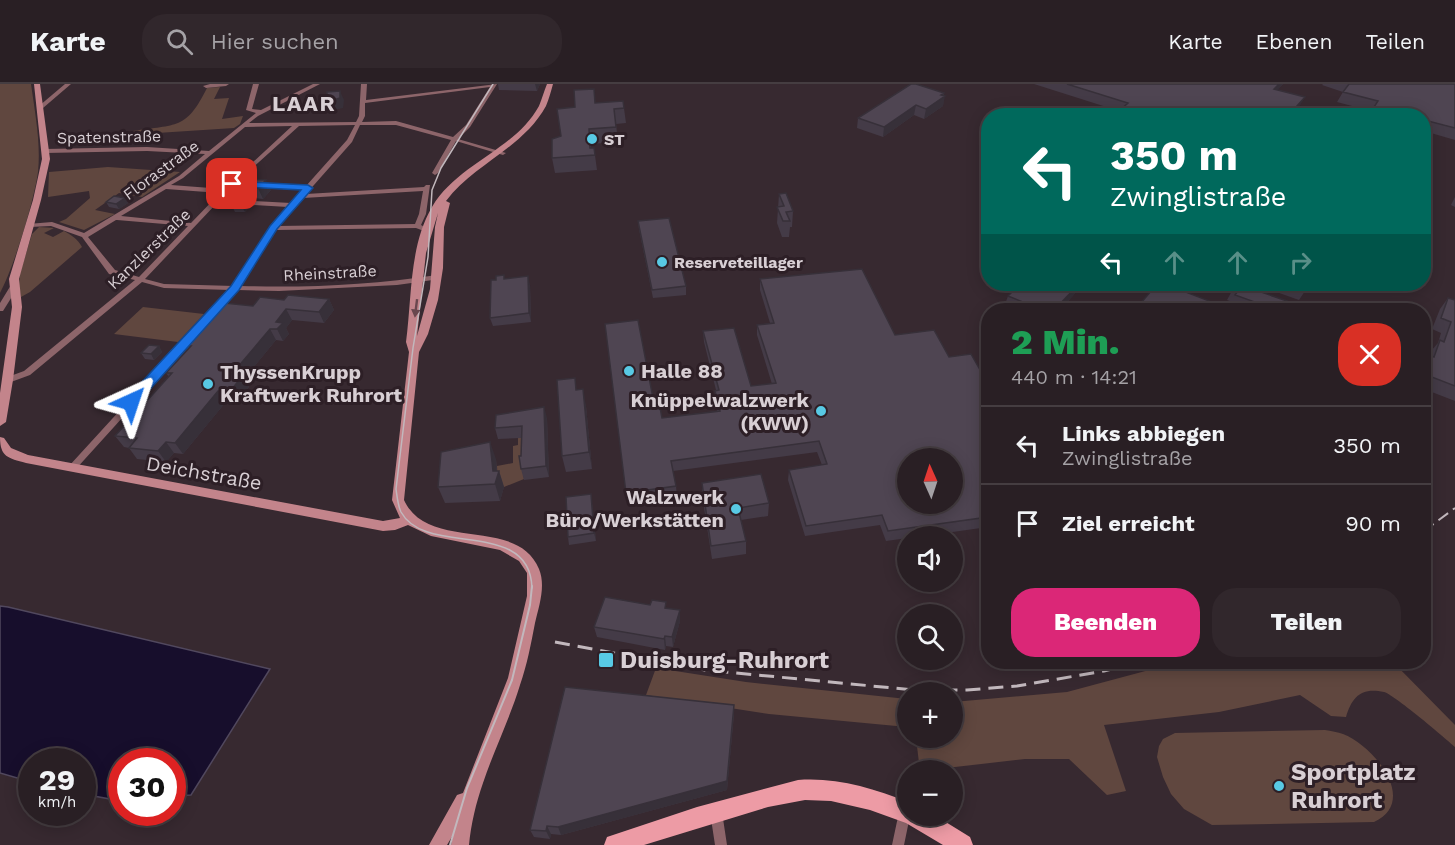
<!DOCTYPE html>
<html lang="de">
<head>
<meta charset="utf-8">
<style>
	:root { --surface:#291f24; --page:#31272c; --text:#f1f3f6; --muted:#a5a2a6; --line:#453d41; --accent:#db2777 }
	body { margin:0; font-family:"Work Sans",sans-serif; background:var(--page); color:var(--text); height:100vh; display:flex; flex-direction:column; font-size:22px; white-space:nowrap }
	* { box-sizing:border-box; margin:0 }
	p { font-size:20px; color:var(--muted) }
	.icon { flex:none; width:33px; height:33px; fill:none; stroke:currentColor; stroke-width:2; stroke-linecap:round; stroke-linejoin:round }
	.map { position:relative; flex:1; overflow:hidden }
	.panel { position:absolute; left:981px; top:219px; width:450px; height:366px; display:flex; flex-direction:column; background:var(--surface); border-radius:24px; box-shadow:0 3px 15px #0003,0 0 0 2px var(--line) }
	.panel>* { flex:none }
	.top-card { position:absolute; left:981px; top:24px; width:450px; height:183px; border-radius:24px; box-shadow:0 3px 15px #0003,0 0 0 2px var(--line); background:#00695c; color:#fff; overflow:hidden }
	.needle { width:39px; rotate:357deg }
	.fabs { position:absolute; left:897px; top:364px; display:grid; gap:12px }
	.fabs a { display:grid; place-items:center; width:66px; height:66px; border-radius:50%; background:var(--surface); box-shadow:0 3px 15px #0003,0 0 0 2px var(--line); font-size:30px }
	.speed { position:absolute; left:18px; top:664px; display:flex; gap:12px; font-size:30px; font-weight:700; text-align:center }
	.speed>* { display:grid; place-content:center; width:78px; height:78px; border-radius:50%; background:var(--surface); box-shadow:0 3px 15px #0003,0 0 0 2px var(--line); line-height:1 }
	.speed small { font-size:15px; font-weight:400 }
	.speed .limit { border:9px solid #d22; background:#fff; color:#111 }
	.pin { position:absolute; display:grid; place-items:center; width:51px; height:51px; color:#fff; margin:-26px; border-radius:12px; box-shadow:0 3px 9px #0006 }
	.me { position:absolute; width:66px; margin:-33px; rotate:42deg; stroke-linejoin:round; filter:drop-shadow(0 0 4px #0008) }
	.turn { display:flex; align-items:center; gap:21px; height:126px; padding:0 30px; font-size:27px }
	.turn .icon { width:78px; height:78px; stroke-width:2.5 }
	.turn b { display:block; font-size:42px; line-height:51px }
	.lanes { display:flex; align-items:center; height:57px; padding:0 30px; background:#0003; justify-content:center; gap:30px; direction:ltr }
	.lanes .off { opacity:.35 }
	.round { display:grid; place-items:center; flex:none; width:63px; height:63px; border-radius:24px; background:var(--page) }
	.head { display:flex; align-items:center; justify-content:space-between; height:102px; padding:0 30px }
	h1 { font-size:36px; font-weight:800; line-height:45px; color:#1e9e55 }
	.cta { display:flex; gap:12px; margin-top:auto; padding:12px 30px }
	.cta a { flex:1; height:69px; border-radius:24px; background:var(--accent); color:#fff; font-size:24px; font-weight:800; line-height:69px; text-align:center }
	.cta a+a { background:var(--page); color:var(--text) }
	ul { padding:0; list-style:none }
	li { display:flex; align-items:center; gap:18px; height:78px; padding:0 30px; border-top:2px solid var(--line) }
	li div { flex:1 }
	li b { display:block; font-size:22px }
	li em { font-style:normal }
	header { display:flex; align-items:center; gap:36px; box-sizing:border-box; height:84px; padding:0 30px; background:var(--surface); border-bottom:2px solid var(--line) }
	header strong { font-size:28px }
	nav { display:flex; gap:33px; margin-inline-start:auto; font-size:21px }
	.search { width:420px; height:54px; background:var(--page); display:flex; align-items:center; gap:15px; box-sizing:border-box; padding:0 21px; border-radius:24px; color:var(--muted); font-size:22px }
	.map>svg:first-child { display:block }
</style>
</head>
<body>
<header>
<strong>Karte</strong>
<div class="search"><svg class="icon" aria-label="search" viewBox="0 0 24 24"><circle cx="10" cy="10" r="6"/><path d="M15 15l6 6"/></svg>Hier suchen</div>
<nav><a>Karte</a><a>Ebenen</a><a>Teilen</a></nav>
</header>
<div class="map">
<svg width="1455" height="761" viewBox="0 0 1455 761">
	<rect width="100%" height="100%" fill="#372930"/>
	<path fill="#60473f" d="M0,0H31C35,29 41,59 38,88C34,117 14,183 0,209Z
		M220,3L214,15L229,14L222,35L243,32L240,40L234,44L157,49L130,53L133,47C177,40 186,46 207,4Z
		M108,83L180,88L142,113L119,109L95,126L115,130L84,146L59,138L66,135L90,114L89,107L48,113L49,88Z
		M39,143L54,144L44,149L53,153L64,147C71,151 78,155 82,163L30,208L21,213L19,201L20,189L32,150Z
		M143,223L204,230L178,258L114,250Z
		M525,351L522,384L524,395L504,403H498L497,382L513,379V362L518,361V352Z
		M1179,578H1393L1455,641V663C1444,653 1393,610 1384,608C1361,603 1352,613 1346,633L1331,632L1300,611L1219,628L1104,641L1126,707L1107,711L1069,675H1025L920,687L916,654H952L953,618L1067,608Z
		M656,584L746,598L907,615V643L769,630L646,611Z
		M1325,646C1331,647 1338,648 1343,650C1374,662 1419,717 1374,738L1212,741L1184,725L1171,710L1163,693L1157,673L1159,662L1163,655L1175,649Z"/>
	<path fill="#170e2c" stroke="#51485e" stroke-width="1.5" d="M0,522L8,523L270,585L191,711L173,712L172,678H122L121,717L83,710L82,678H32L31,698L0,689Z"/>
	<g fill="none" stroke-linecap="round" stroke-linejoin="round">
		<path fill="#8d656a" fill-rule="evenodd" d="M65,0H71L43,24H39V22Z
			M210,0H229L226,2L206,4L203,2Z
			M253,0H259L252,25L261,26L313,0H320L258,32L249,39L356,38L359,32L361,0H367L366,16L497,0L470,43L458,55L506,69L503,71L456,57L438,89L435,91L432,89L451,56L396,41H360L352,58L306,110L424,103L426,101H430L426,130L421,141L428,145V147H424L416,144L276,146L241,202C306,204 372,201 437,191H440V195L397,201L279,207L238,206L75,386H69L67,384L69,382L230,206L164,204L142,198L30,291L11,298H5L4,296L5,294L24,287L135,196L109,190L82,153L51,142L30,143L27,141L28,140L52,138L84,149L179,92L205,70L147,67L45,69L42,67L45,65L147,63L209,67L256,29L246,26ZM490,3L466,41L453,53L396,37L362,38L365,32V19ZM355,41L347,56L306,102L258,99L255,101L258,103L303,106L291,119L221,115L238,97L299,42ZM292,42L224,105L171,101L183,94L245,43ZM166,105L220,109L191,139L121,132ZM423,107L419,130L415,140L278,142L303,114ZM217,119L288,123L270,144L234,202L164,200L145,195ZM116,136H117L188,142L139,193L115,186L88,153Z
			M11,201H17L18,203L3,227H0V219Z
			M716,722L720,724L722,728L727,761H715L710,728L712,724Z
			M905,722L908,723V732H910L904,761H892L899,728L901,724Z"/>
		<path fill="#c3848b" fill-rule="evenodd" d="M34,0H40L50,75L41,116L19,195L22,223L13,296L6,338L0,342V309L12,223L9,195L33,116L42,75Z
			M547,0H553C551,7 549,15 546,22C523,64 474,80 446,117L450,119L444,143L443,184L438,216L428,250L419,268L404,416C428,469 517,431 539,485C546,502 539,522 535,539C531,560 527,581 520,601C510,634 494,666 483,699C476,719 471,740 469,761H451L453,751L447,761H429L457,711L463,709L508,594L527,512V489L519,477L500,466L431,452L408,441L395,446L383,447L26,379C8,374 0,373 0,353L4,354L11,364L28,371L383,437L400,434L392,416L409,268L406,258C412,214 409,162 432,123C458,79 515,66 539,22C542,15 544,7 547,0ZM438,129L435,143L430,205L417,252L426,169Z"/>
		<path fill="#ed9ba5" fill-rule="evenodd" d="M798,696C835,693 873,704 908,718V732H936L970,753L973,761H943L906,739L870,726L831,717L805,716L768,723L644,761H604L607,753L697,723Z"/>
		<path stroke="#c2b8bd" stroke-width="1.5" d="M493,0L441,84L432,106L428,173L413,264L396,405C397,412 398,422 401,428C426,474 530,433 532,504"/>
		<path stroke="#c2b8bd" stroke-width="2" d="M450,761L467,704L512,596L530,521L532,502"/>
		<path stroke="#c2b8bd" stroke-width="2" stroke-dasharray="12 6" stroke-linecap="butt" d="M1424,447L1455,424"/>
		<path stroke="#c2b8bd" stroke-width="3" stroke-dasharray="15 8" stroke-linecap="butt" d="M555,558L705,586L914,606H967L1017,602L1104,587L1140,578"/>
	</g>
	<path fill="#443b47" d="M498,0H540L537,7L499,6Z
		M1034,0H1283L1277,6L1299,23L1292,32H1113L1119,27Z
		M1323,0H1455V56L1424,47V32H1369L1371,27L1337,18L1343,8L1322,1Z
		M944,9L943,22L924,35L914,31L883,53L857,44L858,34Z
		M623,17L626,39L616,40L618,58L591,60V64H594L597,86L555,89L552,74L561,52L575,23L595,19Z
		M233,102L271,106L263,115L238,112Z
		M779,110L793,127L792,143H790L789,153H782L777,139Z
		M1455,113V123L1451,121Z
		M125,114L128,119L119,125L109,123L106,118Z
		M247,118L249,123L245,128H235L232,122Z
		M638,137L686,202V211L653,214L639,145Z
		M504,191V195L530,201L531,238L493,242L490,234L496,196Z
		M760,195L949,273L988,300V443L917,453H908V454L886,457L880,441L805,452L788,396L789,386L822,381L817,368L673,387L676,402L677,413L628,419L626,409L653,314L662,334L717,327L715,317V307L716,306L704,258L703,247L751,302L772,300L757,251V241L770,239L760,206Z
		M1020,200H1081L1078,206L1060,226H1012L1004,223L1008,212Z
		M1267,200H1306L1309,201L1299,216L1265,204Z
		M1233,205L1281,226H1240L1229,222L1232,218L1227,216Z
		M1448,214L1455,216V317L1424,305V269L1429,271L1431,267L1438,259L1441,249L1432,245L1440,225Z
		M329,215L334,226L324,239L292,236L286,244L289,250L283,257L276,256L244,295L249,303L236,320L225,319L183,370L174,369L166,378L137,375L129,364L124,363L115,352L169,293L166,289L187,266L185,262L253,222L284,216Z
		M1140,220L1207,226H1137Z
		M159,262L162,268L154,276L145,275L141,269Z
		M578,306L586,322L592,385L566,388L562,372Z
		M547,334L549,393L524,396L521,385V354L498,355L495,344Z
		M496,375L497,387H499L504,403L500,417L445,419L438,403Z
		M702,399L769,419L768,432L741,436L746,457V470L712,475L702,411Z
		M591,410L596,457L569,461L568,453Z
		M667,524L680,537L673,563L666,562L665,566L597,553L594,543Z
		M734,630L727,706L561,751L551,750L550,755L534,753L530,746Z"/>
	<path fill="#373039" d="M535,0H540L537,7Z
		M1279,0H1283L1270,15L1274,5Z
		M340,7L344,16L343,24L330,27L327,18Z
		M944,9L943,13L945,12L943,22L924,35L926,25Z
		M1305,13L1299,23L1292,32H1288Z
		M916,21L914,31L883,53L884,43Z
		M266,96L271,106L263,115L258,104Z
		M125,114L128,119L119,125L116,120Z
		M247,118L249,123L245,128L242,123Z
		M528,192L530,201L531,238L529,229Z
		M1079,200H1081L1078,206L1060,226H1054Z
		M329,215L334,226L324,239L319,228Z
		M286,225L292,236L286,244L289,250L283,257L277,245L276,238Z
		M270,245L276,256L244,295L249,303L236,320L229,309L232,290Z
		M159,262L162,268L154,276L151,270Z
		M583,305L586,322L592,385L589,368Z
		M218,307L225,319L183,370L175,359Z
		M544,323L547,334L549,393L546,382Z
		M166,358L174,369L166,378L158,367Z
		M490,358L496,375L497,394L499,387L504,403L500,417L495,400L493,387Z
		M591,410L592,419L596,457L594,449Z
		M680,526V537L673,563L672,553Z
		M665,552L666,562L665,566L664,555Z
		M734,621L727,706L561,751L558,743Z
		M547,742L551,750L550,755L546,747Z"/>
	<path fill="#4f4552" stroke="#373039" stroke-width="1.5" fill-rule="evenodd" d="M911,0H916L944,9L941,11L945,12L926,25L916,21L884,43L858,34Z
		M1067,0H1279L1274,5L1305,13L1288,32H1113L1128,19Z
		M1349,0H1455V44L1424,36V32H1394L1372,26L1378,17L1343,8Z
		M594,5L595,19L623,17L624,24L614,25L616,43L589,45L590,64H594L595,71L552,74V55L561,52L557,25L575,23L574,6Z
		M340,7V14L327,18V8Z
		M240,95L266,96L258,104L233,102Z
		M786,109L793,127L786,128L790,137H783L777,123L784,122L779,110Z
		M114,112L125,114L116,120L106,118Z
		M237,117L247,118L242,123L232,122Z
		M669,134L686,202L652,206L638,137Z
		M862,185L895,251L934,246L949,273L971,270L988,300V433L888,447L882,431L806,442L789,386L827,380L819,357L671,377L676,402L626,409L605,240L638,236L653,314L658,313L662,334L720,327L715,307L719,306L703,247L734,244L751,302L776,299L757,241L774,239L760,195ZM908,375H952V420H908Z
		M504,191V195L528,192L529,229L490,234L491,196H496V192Z
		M1020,200H1079L1054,226H1043L1008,212Z
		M1157,200H1165L1212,218L1206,226H1157L1140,220Z
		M1237,200H1238L1287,217L1281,226H1277L1235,211L1238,207L1233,205Z
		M1281,200H1306L1309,201L1305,208Z
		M288,211L329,215L319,228L286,225L276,238L283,239L277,245H270L232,290L243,291L229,309L218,307L175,359L166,358L158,367L129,364L137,354L115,352L172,289H166L191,262H185L224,219L253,222L260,213L284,216Z
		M1448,214L1455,216V302L1424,290V269L1434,273L1440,256L1444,258L1451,238L1441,234Z
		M149,261L159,262L151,270L141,269Z
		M575,294L576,306L583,305L589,368L562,372L557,296Z
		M544,323L546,382L521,385L519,372H521L522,342L495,344L496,331Z
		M490,358L493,387H499L495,400L438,403L441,368Z
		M761,390L769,419L738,424L746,457L711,462L702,399Z
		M591,410L594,449L568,453L566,413Z
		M605,513L650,521L652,516L666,518L665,524L680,526L672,553L665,552L664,555L594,543Z
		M565,603L734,621L727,697L558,743L547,742L546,747L530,746Z"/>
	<defs><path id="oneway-solid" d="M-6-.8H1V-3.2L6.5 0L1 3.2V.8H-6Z" transform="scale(1.5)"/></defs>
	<use fill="#69474e" href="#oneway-solid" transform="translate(416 224) rotate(97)"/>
	<path fill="#1a73e8" stroke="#114b97" stroke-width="1.5" d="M232,97L308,101L313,104L277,145L239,206L135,322H126L124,318L126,315L231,202L270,142L301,106L229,102V98Z"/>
	<g fill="#58c9e4" stroke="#2d1f26" stroke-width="2">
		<circle cx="592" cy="55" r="6"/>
		<circle cx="662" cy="178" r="6"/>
		<circle cx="629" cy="287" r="6"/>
		<circle cx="208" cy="300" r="6"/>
		<circle cx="821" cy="327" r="6"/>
		<circle cx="736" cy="425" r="6"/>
		<rect x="598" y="568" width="16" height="16" rx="3"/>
		<circle cx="1279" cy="702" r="6"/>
	</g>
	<g text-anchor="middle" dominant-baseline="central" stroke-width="6" stroke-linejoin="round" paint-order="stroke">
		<g font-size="16" fill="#d8cfd4" stroke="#2d1f26">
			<text transform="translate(109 53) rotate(-1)">Spatenstraße</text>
			<text transform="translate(161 86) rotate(-36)">Florastraße</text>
			<text transform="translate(149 165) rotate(-44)">Kanzlerstraße</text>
			<text transform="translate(330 189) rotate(-3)">Rheinstraße</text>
		</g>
		<g font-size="16" font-weight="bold" fill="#d8cfd4" stroke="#2d1f26" text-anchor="start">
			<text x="604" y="55">ST</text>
			<text x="674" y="178">Reserveteillager</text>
		</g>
		<g font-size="20" font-weight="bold" fill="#d8cfd4" stroke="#2d1f26" text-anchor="start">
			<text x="641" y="287">Halle 88</text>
			<text x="220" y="288">ThyssenKrupp<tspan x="220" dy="23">Kraftwerk Ruhrort</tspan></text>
			<text x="809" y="316" text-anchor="end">Knüppelwalzwerk<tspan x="809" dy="23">(KWW)</tspan></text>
			<text x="724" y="413" text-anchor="end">Walzwerk<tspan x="724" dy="23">Büro/Werkstätten</tspan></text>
		</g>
		<g font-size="20" fill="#d8cfd4" stroke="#2d1f26">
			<text transform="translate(204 389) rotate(10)">Deichstraße</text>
		</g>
		<g font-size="22" font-weight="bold" letter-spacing="1.5" fill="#d8cfd4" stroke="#2d1f26">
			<text x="304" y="19">LAAR</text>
		</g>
		<g font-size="24" font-weight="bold" fill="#d8cfd4" stroke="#2d1f26" text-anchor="start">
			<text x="620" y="576">Duisburg-Ruhrort</text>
			<text x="1291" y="688">Sportplatz<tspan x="1291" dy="28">Ruhrort</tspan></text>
		</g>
	</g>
</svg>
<div class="fabs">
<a><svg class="needle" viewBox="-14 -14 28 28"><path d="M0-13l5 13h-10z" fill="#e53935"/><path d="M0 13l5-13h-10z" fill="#a5a2a6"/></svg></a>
<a><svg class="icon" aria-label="sound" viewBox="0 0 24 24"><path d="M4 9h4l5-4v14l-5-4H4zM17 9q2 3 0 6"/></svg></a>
<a><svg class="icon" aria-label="search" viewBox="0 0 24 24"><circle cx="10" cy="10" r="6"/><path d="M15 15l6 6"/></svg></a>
<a>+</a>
<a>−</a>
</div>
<div class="speed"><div>29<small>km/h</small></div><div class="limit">30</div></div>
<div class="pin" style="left:232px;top:100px;background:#d93025"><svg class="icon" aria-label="arrive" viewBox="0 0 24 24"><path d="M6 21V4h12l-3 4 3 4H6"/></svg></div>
<svg class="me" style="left:131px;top:318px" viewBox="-20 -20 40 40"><path d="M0-17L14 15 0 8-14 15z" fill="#1a73e8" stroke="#fff" stroke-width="4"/></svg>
<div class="top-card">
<div class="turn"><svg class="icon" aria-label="left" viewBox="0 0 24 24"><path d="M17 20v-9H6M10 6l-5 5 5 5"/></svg><div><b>350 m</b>Zwinglistraße</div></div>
<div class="lanes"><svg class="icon" aria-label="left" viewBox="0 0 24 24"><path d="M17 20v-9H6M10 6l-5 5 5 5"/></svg><svg class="icon off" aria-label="ahead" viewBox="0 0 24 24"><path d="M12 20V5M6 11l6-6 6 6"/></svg><svg class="icon off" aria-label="ahead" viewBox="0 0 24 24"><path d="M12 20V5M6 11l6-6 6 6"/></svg><svg class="icon off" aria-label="right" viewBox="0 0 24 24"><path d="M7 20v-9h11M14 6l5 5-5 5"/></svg></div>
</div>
<section class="panel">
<div class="head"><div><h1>2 Min.</h1><p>440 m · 14:21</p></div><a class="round" style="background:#d93025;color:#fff"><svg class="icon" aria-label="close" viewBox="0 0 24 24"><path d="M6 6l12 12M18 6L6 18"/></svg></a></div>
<ul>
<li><svg class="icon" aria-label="left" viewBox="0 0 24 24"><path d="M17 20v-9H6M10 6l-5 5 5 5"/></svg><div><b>Links abbiegen</b><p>Zwinglistraße</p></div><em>350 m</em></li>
<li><svg class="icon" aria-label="arrive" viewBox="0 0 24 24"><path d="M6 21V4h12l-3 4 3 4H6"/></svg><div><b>Ziel erreicht</b></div><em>90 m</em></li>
</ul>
<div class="cta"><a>Beenden</a><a>Teilen</a></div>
</section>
</div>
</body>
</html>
